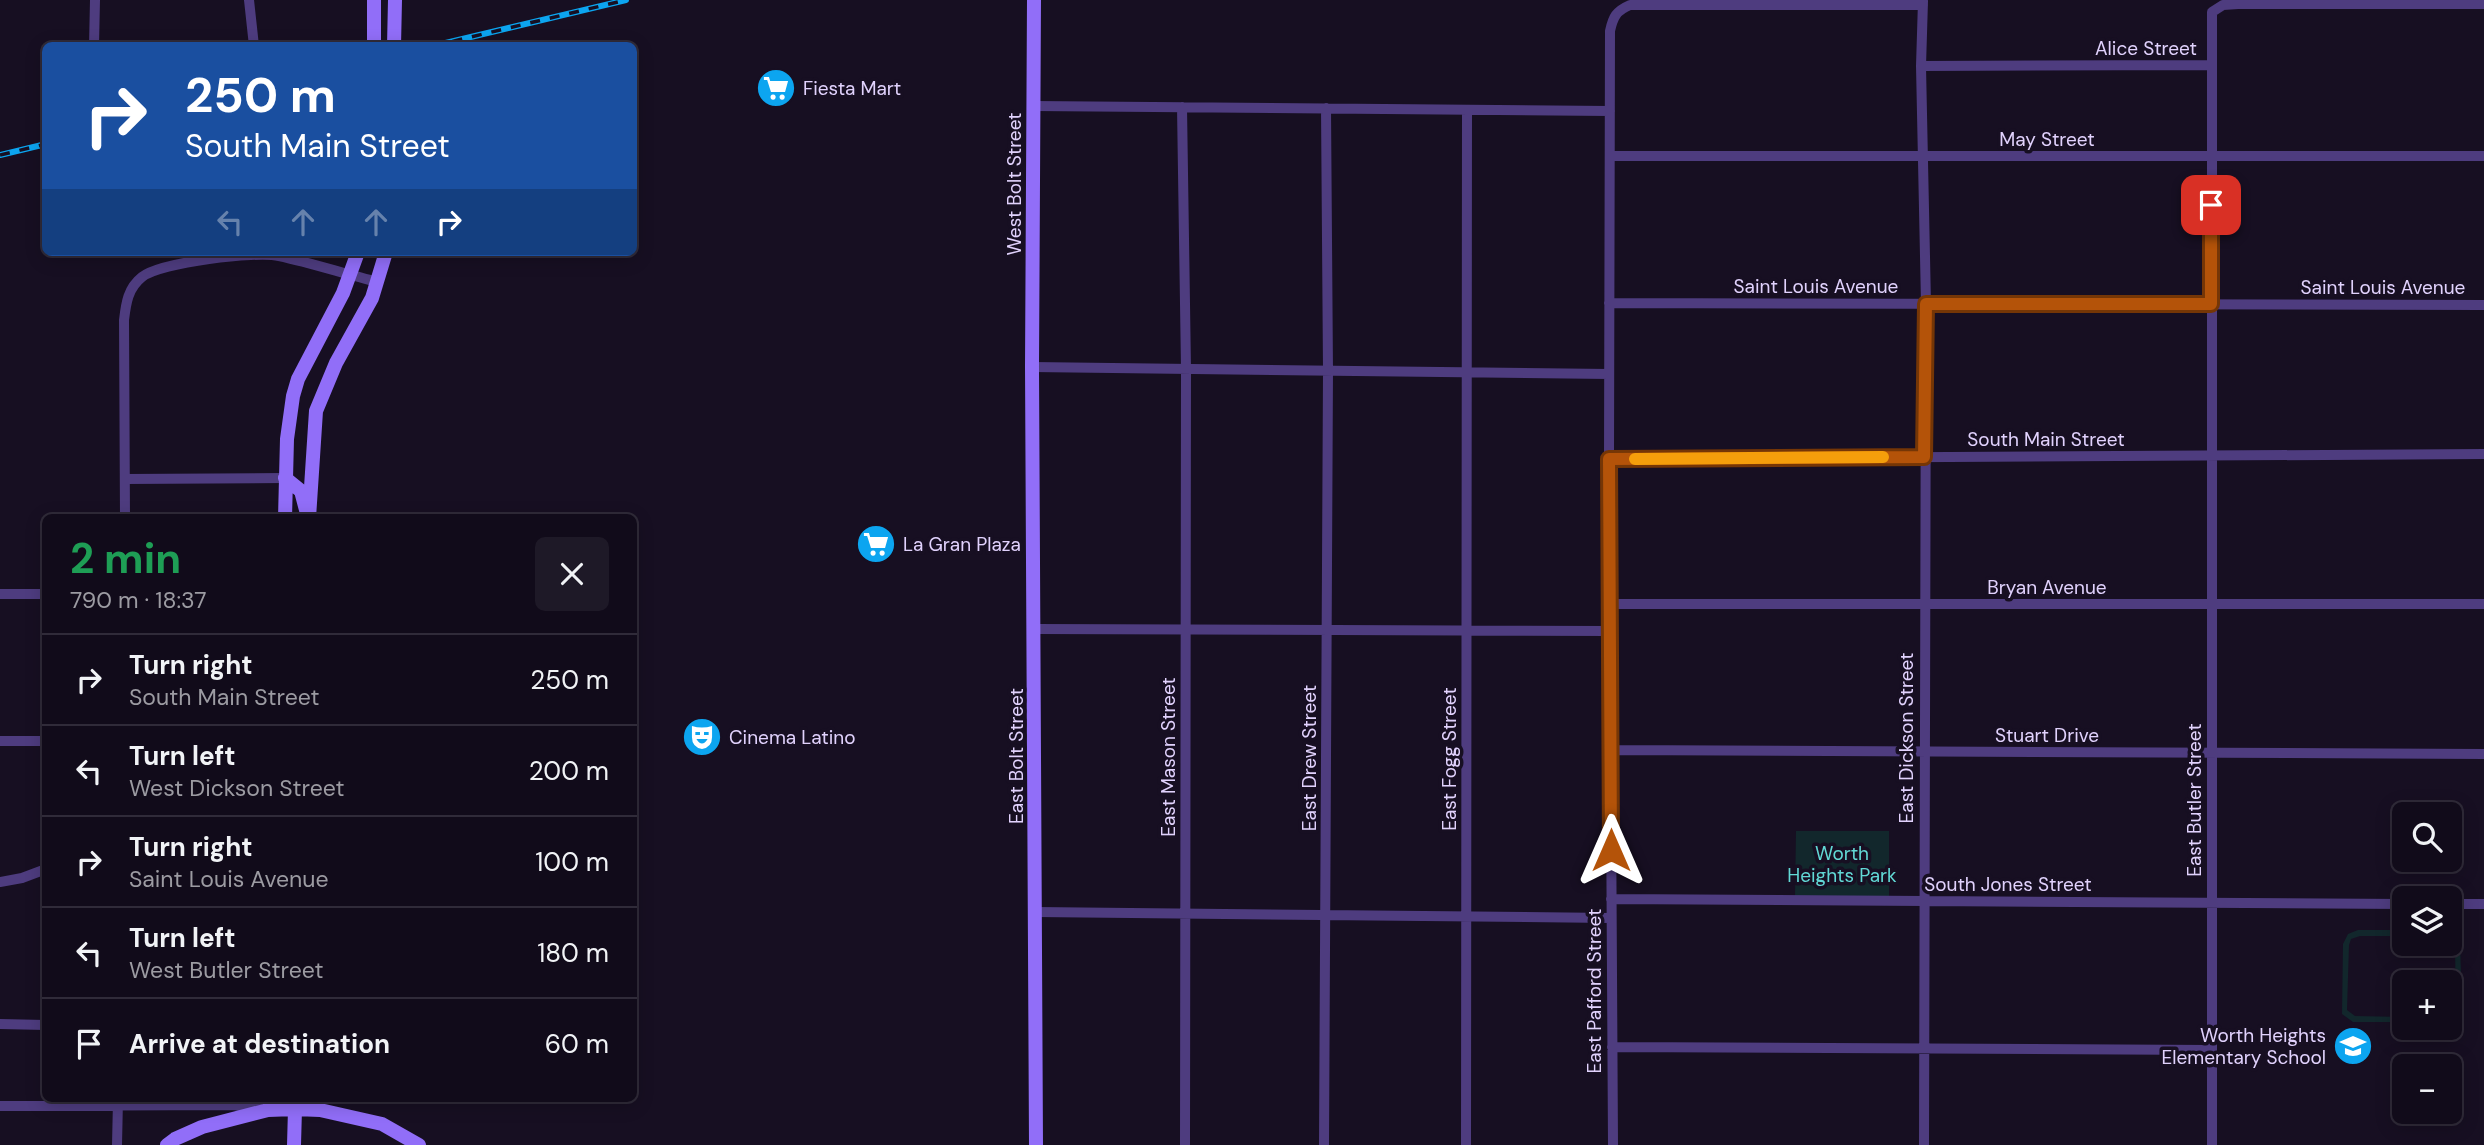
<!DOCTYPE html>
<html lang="en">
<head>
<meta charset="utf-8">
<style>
	:root { --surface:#110b1a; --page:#1e1927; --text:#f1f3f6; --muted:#9c9ba2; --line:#302b39 }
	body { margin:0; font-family:"DM Sans",sans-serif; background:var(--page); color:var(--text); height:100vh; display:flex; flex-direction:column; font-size:26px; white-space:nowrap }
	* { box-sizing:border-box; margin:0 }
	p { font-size:23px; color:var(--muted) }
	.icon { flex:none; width:38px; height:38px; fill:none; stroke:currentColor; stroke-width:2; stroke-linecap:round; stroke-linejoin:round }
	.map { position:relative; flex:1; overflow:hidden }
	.drawer { position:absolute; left:42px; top:514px; width:595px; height:588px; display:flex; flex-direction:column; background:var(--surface); border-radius:10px; box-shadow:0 4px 18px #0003,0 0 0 2px var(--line) }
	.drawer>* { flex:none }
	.guide { position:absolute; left:42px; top:42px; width:595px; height:214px; border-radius:10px; box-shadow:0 4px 18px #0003,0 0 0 2px var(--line); background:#1a4fa0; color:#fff; overflow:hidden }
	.buttons { position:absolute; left:2392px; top:802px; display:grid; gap:14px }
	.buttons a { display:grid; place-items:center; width:70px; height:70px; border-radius:10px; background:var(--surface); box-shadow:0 4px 18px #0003,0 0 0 2px var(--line); font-size:35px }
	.pin { position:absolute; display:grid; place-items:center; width:60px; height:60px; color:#fff; margin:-30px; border-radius:14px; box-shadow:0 4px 10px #0006 }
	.me { position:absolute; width:77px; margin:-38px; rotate:0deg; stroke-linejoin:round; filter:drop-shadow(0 0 5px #0008) }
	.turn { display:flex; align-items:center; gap:24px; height:147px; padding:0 28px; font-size:32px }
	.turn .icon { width:91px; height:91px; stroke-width:2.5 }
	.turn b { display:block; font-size:49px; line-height:60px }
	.lanes { display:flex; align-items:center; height:66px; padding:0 28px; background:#0003; justify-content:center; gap:35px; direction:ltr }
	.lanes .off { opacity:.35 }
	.round { display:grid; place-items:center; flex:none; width:74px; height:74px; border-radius:10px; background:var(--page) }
	.overview { display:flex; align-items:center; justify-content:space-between; height:119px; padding:0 28px }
	h1 { font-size:42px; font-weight:700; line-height:52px; color:#1e9e55 }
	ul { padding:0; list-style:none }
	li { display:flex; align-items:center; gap:21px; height:91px; padding:0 28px; border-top:2px solid var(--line) }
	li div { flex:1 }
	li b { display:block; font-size:26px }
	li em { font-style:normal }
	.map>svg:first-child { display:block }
</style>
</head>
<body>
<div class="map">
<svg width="2484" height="1145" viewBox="0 0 2484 1145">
	<rect width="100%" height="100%" fill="#170f22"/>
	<path fill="#12272c" d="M1796,831H1889V896H1795Z
		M2358,930H2404V936H2360L2351,939L2349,945L2347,1010L2355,1016L2404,1017V1022H2353L2342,1014L2343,944L2348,934Z
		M2450,931L2456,935L2460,943L2462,1005L2459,1015L2450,1022V1016L2455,1011L2456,1005L2455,947L2450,937Z"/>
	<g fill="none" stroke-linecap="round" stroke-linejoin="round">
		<path stroke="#4e3c7f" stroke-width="10" d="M249,0L254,46
			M1923,1L1921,66L1926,304L1924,1145
			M94,46L95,0
			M1921,66L2212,65
			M1033,106L1610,111
			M1182,107L1186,369L1185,1145
			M1610,156H2484
			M1609,303L2484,305
			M1032,367L1609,374
			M1609,459L2484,454
			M125,479L285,478
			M125,518L124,320C126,303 128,288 142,277C161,262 256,251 279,256C312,263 345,274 378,282
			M0,594H46
			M1610,604H2484
			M1035,629L1610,631
			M0,741H46
			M1611,750L2484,754
			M0,882L22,878L46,869
			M1611,899L2404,904
			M2450,904H2484
			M1036,912L1611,918
			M0,1024L46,1025
			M1612,1047L2212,1050
			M0,1106L233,1105L261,1109
			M117,1145L118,1100
			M1324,1145L1328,371L1326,108
			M1466,1145L1467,110
			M1613,1145L1609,459L1610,31C1613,17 1616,11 1630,5H1923
			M2212,1145V12L2223,5L2238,4H2484"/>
		<path stroke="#916ef8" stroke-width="14" d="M374,0V46
			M1034,0L1032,367L1036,1145
			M394,46L395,0
			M285,478L301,491L306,510
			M285,518L287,439L293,396L298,379L343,293L358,252
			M309,518L316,411L336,363L372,298L386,252
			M287,1099L295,1109L294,1145
			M167,1145L175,1139L202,1127L268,1110L295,1109L320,1110L382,1124L419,1145"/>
		<g stroke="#0ca5f0" stroke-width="6">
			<path id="rail" d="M433,46L626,0
				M0,155L46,144"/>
		</g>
		<use href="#rail" stroke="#170f22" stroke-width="3.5" stroke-dasharray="10" stroke-linecap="butt"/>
	</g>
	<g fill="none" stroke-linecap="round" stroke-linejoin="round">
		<g stroke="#753606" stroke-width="18">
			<path id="route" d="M1611,850L1609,459L1924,457L1926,304H2211V205"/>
		</g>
		<use href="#route" stroke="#b45309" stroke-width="12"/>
		<path stroke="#f59e0b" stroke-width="12" d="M1635,459L1883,457"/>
	</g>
	<defs>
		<g id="supermarket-disc" transform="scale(2.0125)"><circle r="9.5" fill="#0ca5f0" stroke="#170f22"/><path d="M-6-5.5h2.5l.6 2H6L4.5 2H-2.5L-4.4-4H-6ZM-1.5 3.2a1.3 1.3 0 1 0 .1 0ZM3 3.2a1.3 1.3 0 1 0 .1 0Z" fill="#fff"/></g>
		<g id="theatre-disc" transform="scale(2.0125)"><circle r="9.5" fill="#0ca5f0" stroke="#170f22"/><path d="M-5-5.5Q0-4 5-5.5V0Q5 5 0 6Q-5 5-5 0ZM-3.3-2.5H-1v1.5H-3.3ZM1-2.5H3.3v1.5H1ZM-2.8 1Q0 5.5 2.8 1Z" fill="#fff"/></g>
		<g id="school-disc" transform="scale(2.0125)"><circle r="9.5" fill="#0ca5f0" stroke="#170f22"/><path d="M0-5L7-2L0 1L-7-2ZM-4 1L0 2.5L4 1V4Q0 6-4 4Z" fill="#fff"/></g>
	</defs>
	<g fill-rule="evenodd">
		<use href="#supermarket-disc" x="776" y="88"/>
		<use href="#supermarket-disc" x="876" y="544"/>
		<use href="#theatre-disc" x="702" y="737"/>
		<use href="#school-disc" x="2353" y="1046"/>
	</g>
	<g text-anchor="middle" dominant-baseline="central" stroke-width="7" stroke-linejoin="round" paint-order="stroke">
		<g font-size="19" fill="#e1d2fd" stroke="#170f22">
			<text x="2146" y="48">Alice Street</text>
			<text x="2047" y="139">May Street</text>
			<text transform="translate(1014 184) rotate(-90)">West Bolt Street</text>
			<text x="1816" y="286">Saint Louis Avenue</text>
			<text x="2383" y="287">Saint Louis Avenue</text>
			<text x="2046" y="439">South Main Street</text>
			<text x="2047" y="587">Bryan Avenue</text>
			<text x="2047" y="735">Stuart Drive</text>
			<text transform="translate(1906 738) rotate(-90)">East Dickson Street</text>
			<text transform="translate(1016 756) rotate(-90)">East Bolt Street</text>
			<text transform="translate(1168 757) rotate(-90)">East Mason Street</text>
			<text transform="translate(1309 758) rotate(-90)">East Drew Street</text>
			<text transform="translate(1449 759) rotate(-90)">East Fogg Street</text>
			<text transform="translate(2194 800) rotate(-90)">East Butler Street</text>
			<text x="2008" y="884">South Jones Street</text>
			<text transform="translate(1594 991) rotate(-90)">East Pafford Street</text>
		</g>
		<g font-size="19" fill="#e1d2fd" stroke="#170f22" text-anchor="start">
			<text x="803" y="88">Fiesta Mart</text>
			<text x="903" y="544">La Gran Plaza</text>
			<text x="729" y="737">Cinema Latino</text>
			<text x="2326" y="1035" text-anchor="end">Worth Heights<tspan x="2326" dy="22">Elementary School</tspan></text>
		</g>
		<g font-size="19" fill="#62d9d6" stroke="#170f22">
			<text x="1842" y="853">Worth<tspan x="1842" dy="22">Heights Park</tspan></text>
		</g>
	</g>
</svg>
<div class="buttons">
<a><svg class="icon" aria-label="search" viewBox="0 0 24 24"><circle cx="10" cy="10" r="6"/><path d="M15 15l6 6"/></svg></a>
<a><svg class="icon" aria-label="layers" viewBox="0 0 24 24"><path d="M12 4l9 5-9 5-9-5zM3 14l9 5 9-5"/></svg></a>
<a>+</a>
<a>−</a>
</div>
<div class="pin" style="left:2211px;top:205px;background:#d93025"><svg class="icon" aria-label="arrive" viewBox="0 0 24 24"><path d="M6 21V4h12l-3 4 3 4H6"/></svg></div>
<svg class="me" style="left:1611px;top:850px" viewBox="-20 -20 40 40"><path d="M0-17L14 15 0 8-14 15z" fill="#b45309" stroke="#fff" stroke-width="4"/></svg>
<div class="guide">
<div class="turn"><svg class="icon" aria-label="right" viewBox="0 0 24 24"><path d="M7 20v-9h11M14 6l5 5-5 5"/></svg><div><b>250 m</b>South Main Street</div></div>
<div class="lanes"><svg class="icon off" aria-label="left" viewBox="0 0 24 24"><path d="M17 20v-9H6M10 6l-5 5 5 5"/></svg><svg class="icon off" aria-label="ahead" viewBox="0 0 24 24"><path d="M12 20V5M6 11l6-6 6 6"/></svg><svg class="icon off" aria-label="ahead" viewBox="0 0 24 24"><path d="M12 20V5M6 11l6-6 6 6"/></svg><svg class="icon" aria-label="right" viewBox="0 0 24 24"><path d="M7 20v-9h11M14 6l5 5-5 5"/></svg></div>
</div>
<section class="drawer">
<div class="overview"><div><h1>2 min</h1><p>790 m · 18:37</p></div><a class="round"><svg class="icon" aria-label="close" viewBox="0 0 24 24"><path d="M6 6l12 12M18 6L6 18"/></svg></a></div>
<ul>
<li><svg class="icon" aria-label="right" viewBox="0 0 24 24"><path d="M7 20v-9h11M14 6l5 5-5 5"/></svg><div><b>Turn right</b><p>South Main Street</p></div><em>250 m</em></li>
<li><svg class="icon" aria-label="left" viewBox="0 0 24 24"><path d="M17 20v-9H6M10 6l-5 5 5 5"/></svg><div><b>Turn left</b><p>West Dickson Street</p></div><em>200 m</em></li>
<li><svg class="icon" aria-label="right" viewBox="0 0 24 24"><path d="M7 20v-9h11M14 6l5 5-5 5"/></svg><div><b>Turn right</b><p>Saint Louis Avenue</p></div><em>100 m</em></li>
<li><svg class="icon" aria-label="left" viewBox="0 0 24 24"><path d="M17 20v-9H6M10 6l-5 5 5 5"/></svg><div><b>Turn left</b><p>West Butler Street</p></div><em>180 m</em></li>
<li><svg class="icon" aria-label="arrive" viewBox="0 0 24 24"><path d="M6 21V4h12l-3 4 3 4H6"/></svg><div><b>Arrive at destination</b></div><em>60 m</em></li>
</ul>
</section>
</div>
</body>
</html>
